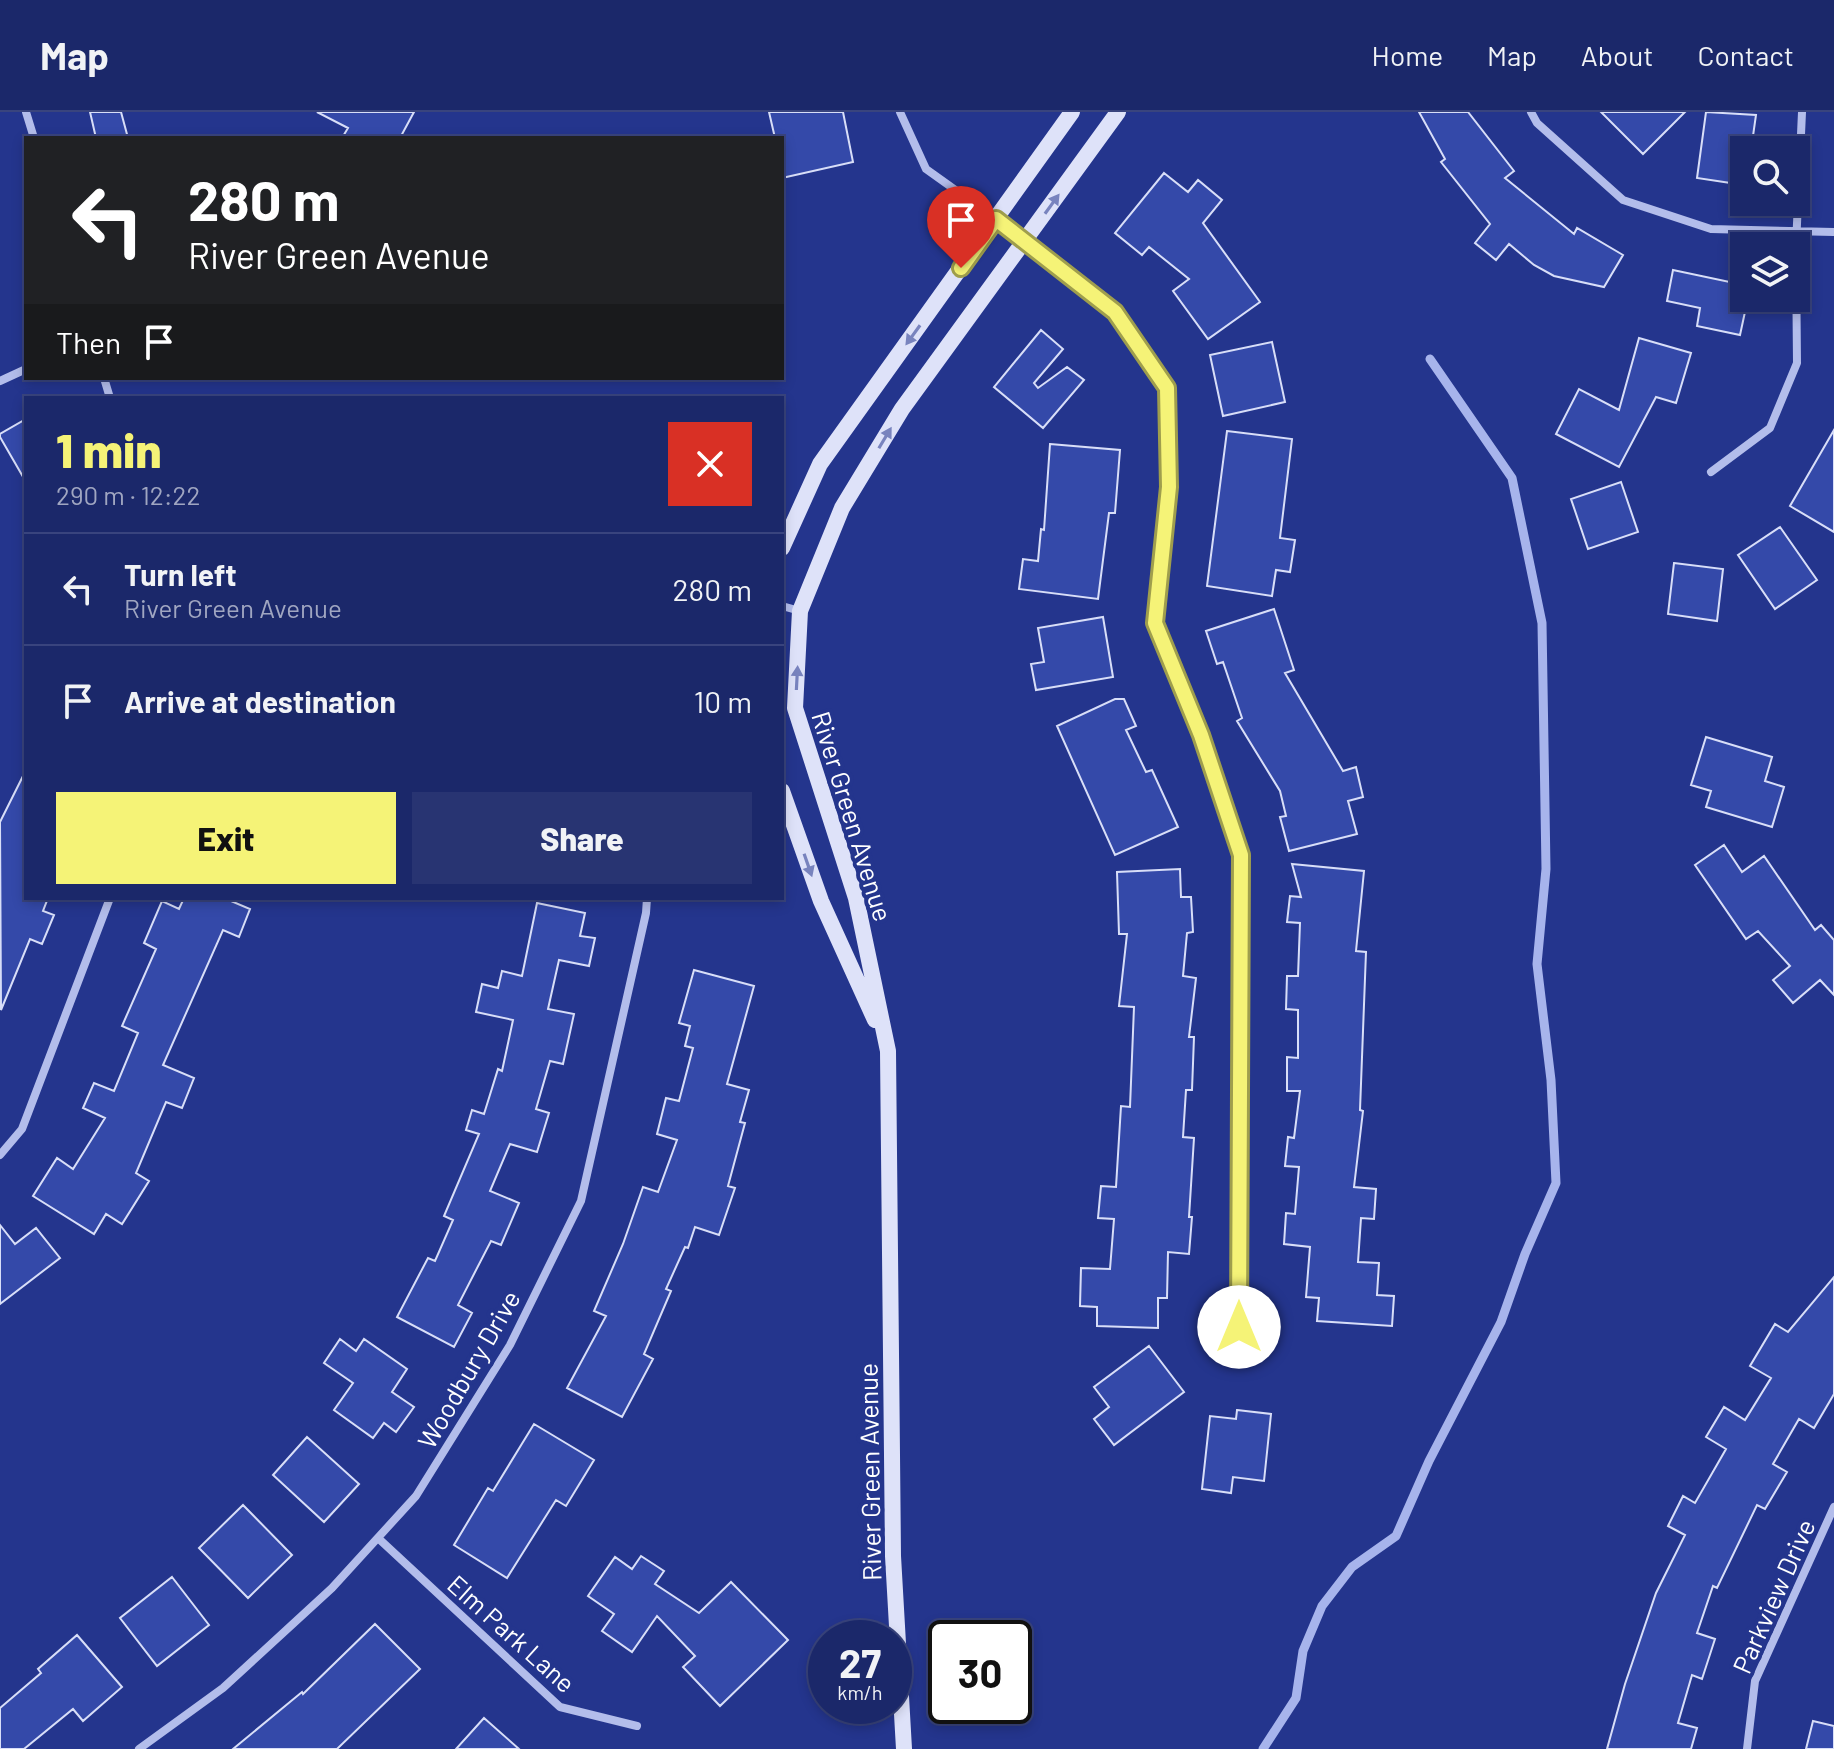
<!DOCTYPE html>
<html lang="en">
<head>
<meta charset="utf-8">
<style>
	:root { --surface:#1b286a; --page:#283472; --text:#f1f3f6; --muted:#a0a6c1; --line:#39447e; --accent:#f5f377 }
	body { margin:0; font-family:Barlow,sans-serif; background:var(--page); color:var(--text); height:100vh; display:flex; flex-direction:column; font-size:30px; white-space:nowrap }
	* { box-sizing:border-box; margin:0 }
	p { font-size:26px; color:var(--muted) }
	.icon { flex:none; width:44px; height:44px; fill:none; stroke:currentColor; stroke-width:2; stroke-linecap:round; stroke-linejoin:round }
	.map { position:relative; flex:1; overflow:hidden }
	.sheet { position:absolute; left:24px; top:284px; width:760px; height:504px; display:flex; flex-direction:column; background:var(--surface); border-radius:0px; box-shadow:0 4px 12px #0003,0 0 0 2px var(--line) }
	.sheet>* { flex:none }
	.hud { position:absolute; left:24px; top:24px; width:760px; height:244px; border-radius:0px; box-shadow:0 4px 12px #0003,0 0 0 2px var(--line); background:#202124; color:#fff; overflow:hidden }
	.buttons { position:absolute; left:1730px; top:24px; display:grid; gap:16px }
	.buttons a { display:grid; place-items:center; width:80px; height:80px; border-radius:0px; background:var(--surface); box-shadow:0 4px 12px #0003,0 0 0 2px var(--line); font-size:40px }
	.speed { position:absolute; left:808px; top:1508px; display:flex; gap:16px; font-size:40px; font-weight:700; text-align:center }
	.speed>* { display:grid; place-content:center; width:104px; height:104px; border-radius:50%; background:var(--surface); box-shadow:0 4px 12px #0003,0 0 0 2px var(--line); line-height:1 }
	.speed small { font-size:20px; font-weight:400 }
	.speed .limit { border:4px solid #111; border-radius:12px; background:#fff; color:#111 }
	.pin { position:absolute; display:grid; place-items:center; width:68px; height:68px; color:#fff; margin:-82px -34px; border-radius:50% 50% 50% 0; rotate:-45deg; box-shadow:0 0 8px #0007 }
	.pin .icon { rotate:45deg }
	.me { position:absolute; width:88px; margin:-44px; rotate:0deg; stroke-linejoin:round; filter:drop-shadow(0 0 6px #0008) }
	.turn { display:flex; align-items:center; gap:28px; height:168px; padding:0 32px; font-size:36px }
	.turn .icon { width:104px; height:104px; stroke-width:2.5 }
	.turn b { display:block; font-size:56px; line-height:68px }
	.then { display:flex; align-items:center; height:76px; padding:0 32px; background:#0003; gap:16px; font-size:30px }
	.round { display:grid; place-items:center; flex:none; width:84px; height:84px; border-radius:0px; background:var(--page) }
	.summary { display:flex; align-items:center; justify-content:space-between; height:136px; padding:0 32px }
	h1 { font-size:48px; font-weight:800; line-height:60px; color:var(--accent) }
	.cta { display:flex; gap:16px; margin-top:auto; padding:16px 32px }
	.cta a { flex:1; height:92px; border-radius:0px; background:var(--accent); color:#111; font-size:32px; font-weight:800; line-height:92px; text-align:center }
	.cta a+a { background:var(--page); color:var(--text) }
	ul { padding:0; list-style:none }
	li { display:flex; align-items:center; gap:24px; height:112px; padding:0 32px; border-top:2px solid var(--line) }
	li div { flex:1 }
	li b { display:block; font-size:30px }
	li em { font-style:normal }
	header { display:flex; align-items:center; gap:48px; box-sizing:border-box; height:112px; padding:0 40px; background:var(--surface); border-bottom:2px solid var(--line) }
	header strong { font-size:38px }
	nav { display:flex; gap:44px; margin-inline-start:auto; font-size:28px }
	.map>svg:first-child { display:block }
</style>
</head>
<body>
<header>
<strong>Map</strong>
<nav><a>Home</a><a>Map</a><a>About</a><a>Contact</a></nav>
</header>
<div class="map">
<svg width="1834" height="1637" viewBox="0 0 1834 1637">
	<rect width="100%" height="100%" fill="#24358d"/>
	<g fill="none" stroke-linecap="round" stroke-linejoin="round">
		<path stroke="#a7b4ec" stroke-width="9" d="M1263,1637L1296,1586L1303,1539L1322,1494L1352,1455L1396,1424L1429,1349L1501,1210L1525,1142L1556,1071L1551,968L1537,852L1546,757L1542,511L1512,366L1430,247"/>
	</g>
	<path fill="#3449a9" stroke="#d8def8" stroke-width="2" d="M90,0H121L128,26H96Z
		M317,0H414L400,26H342L348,16Z
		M769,0H843L853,50L782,66V26H775Z
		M1419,0H1468L1514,59L1505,66L1574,122L1577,116L1623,143L1604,175L1554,164L1534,153L1509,132L1496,148L1475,131L1490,112L1441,50L1445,47Z
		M1601,0H1685L1643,42Z
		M1706,0L1756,3L1751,38H1744V73L1697,66Z
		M1164,61L1188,80L1198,68L1222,88L1203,111L1260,190L1208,227L1173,179L1189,167L1149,135L1142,143L1115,121Z
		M1673,158L1744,173V186H1748L1740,223L1697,214L1700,196L1667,189Z
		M1041,218L1063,237L1034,271L1038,276L1067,255L1084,268L1043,316L994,275Z
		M1639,226L1691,241L1676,291L1656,285L1619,355L1556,322L1579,277L1619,298Z
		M1272,230L1285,290L1223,304L1210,243Z
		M26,307V370L0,325V322Z
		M1834,318V420L1790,394Z
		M1227,319L1292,327L1280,426L1295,428L1290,460L1276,458L1272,484L1207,474Z
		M1050,332L1120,338L1115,401H1109L1098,487L1019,477L1023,447L1038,449L1041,417L1044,418Z
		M1621,370L1638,420L1588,437L1571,387Z
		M1780,415L1817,468L1775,497L1738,443Z
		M1674,451L1723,457L1717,509L1668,502Z
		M1274,497L1294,558L1285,561L1343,659L1356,655L1363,685L1348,689L1357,722L1289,739L1280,705L1286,704L1280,679L1237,609L1242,606L1223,550L1217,552L1206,519Z
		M1103,505L1113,565L1036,578L1031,552L1044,550L1038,516Z
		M1115,587H1124L1136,614L1126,618L1146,660L1152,658L1178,715L1115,743L1057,614Z
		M1706,625L1772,645L1765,669L1784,675L1772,715L1706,695L1711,679L1691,673Z
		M26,658V786H48L43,799L54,803L42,832L30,827L1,898L0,710Z
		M1724,733L1742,760L1764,744L1815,818L1821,813L1834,828V883L1820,868L1793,891L1773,868L1790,854L1758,819L1746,827L1695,753Z
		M1292,752L1364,759L1356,839L1366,840L1360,998L1363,999L1354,1075L1376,1077L1374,1107L1361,1106L1358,1150L1379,1151L1377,1183L1394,1184L1392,1214L1317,1209L1319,1186L1306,1185L1310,1135L1284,1132L1286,1101L1295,1102L1299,1055L1285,1054L1288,1025L1294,1026L1300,979H1287V945L1298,946V898L1286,897L1287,864H1298L1300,811L1287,810L1290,784L1301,785Z
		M1180,757L1181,785H1191L1193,820L1187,821L1183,864L1196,866L1189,925H1194L1192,978H1186L1183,1025L1194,1026L1189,1105H1192L1189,1142L1168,1140L1167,1186H1158V1216L1097,1214V1195L1080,1194L1081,1156L1110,1157L1114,1107L1098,1106L1101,1074L1116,1075L1121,994L1130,995L1134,895L1119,894L1127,822H1119L1117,760Z
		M184,786H224L250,797L239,825L223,818L163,953L194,966L182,996L166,990L136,1061L149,1069L122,1112L106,1102L94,1122L33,1084L57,1046L73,1057L105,1006L83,996L94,971L114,979L138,921L122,914L156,837L144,831L162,789L179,797Z
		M537,791L585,801L580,824L595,826L589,854L559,848L548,897L574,902L563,952L550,949L536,997L549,1001L537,1040L510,1032L490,1079L519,1091L501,1133L491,1129L458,1193L472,1201L454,1235L397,1205L428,1146L435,1149L453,1108L444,1104L479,1022L466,1018L472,998L484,1002L498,957L502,959L513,908L476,900L482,872L498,876L502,859L522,864Z
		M694,858L754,874L727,972L749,978L740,1010L745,1011L728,1074L735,1076L719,1123L695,1115L688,1136L685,1135L666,1177L671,1179L644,1242L653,1247L622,1305L567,1276L606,1204L594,1199L623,1132L643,1075L658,1080L677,1028L657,1022L666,986L679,989L693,936L685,934L690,914L679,911Z
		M0,1113L15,1132L36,1116L60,1146L0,1192Z
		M1834,1165V1282L1814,1316L1799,1307L1773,1352L1787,1360L1765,1397L1757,1393L1717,1476L1713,1474L1697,1521L1715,1527L1702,1567L1692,1563L1678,1611L1697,1616L1691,1637H1607L1625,1572L1656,1481L1685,1423L1668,1414L1683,1384L1695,1391L1726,1337L1706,1325L1724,1295L1745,1308L1771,1266L1750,1254L1775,1212L1788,1220Z
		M340,1227L356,1239L364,1227L407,1257L392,1280L414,1295L396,1320L384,1311L373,1326L334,1298L353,1271L324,1251Z
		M1149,1234L1184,1280L1114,1333L1094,1307L1109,1295L1094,1275Z
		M1237,1298L1271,1302L1264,1369L1233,1365L1231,1381L1202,1377L1210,1304L1236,1307Z
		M534,1312L594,1348L566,1394L556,1388L507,1466L454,1433L488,1376L493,1379Z
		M307,1325L359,1372L324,1410L273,1363Z
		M243,1393L292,1443L248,1486L199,1436Z
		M641,1444L664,1459L655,1472L699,1501L731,1470L788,1528L720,1594L683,1555L695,1544L657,1504L632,1540L602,1519L614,1502L588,1484L615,1445L632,1457Z
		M172,1465L209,1513L157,1554L120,1506Z
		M375,1512L420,1557L337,1637H233L302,1580L303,1582Z
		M77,1523L122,1575L83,1609L73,1597L24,1637H0V1596L41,1561L38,1557Z
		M484,1606L519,1637H456Z
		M1813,1609L1834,1614V1637H1806Z"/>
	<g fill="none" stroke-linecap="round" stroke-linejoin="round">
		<path stroke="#b3bdeb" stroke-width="8" d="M26,0L34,26
			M900,0L926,57L996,107L1115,200L1167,276L1169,375L1155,511L1201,623L1241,743L1239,1215
			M1531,0L1537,11L1623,88L1711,117L1834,120
			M1796,134L1802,0
			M104,266L110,286
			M0,269L26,257
			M1711,360L1770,316L1797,251L1796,142
			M782,494L800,499
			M0,1043L22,1017L110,786
			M378,1426L560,1595L637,1614
			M139,1637L223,1576L332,1476L416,1384L510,1233L581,1089L646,801L647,786
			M1747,1637L1755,1569L1834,1395"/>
		<path stroke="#dee2f9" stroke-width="16" d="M782,436L820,352L1072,0
			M782,679L821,789L875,908
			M904,1637L893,1444L888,939L856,786L795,596L800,499L842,396L902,297L1118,0"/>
	</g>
	<defs><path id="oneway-solid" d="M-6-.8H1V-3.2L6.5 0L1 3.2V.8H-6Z" transform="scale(2)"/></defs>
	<g fill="#7883be">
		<use href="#oneway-solid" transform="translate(1052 92) rotate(-54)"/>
		<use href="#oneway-solid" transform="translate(913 223) rotate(126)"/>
		<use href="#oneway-solid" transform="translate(885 326) rotate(-59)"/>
		<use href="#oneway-solid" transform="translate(797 566) rotate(-87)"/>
		<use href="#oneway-solid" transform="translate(808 753) rotate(71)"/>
	</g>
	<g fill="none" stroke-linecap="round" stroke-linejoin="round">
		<g stroke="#9f9e4d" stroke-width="20">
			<path id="route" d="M961,156L996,107L1115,200L1167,276L1169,375L1155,511L1201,623L1241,743L1239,1215"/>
		</g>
		<use href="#route" stroke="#f5f377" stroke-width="14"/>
	</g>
	<g text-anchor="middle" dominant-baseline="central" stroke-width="8" stroke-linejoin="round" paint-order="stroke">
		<g font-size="26" fill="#fff" stroke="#24358d">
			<text transform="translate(853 704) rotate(73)">River Green Avenue</text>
			<text transform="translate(468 1257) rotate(-60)">Woodbury Drive</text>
			<text transform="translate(869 1360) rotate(-91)">River Green Avenue</text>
			<text transform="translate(1773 1484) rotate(-66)">Parkview Drive</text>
			<text transform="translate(512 1521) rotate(42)">Elm Park Lane</text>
		</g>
	</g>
</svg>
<div class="buttons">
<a><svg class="icon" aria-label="search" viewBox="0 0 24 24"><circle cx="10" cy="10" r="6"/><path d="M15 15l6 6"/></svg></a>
<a><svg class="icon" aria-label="layers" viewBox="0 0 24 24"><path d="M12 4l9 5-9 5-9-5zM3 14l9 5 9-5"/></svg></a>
</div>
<div class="speed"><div>27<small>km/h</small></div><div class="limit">30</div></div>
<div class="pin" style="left:961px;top:156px;background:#d93025"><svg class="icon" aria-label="arrive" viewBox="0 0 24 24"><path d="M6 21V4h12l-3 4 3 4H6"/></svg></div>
<svg class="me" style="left:1239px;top:1215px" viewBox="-20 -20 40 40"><circle r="19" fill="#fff"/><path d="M0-13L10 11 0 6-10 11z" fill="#f5f377"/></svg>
<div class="hud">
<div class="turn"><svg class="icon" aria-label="left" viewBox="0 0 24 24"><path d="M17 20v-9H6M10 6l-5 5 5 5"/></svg><div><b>280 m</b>River Green Avenue</div></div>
<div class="then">Then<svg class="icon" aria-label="arrive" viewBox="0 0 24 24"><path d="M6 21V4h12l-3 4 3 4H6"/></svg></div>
</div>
<section class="sheet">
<div class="summary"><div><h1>1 min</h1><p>290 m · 12:22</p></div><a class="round" style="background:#d93025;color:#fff"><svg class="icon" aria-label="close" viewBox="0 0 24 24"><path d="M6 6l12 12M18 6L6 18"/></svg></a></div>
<ul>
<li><svg class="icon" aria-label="left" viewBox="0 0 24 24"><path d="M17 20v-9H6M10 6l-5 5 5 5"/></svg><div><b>Turn left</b><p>River Green Avenue</p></div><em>280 m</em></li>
<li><svg class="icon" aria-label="arrive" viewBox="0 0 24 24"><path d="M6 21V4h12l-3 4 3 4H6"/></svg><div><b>Arrive at destination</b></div><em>10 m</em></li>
</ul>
<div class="cta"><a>Exit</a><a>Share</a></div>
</section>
</div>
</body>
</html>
